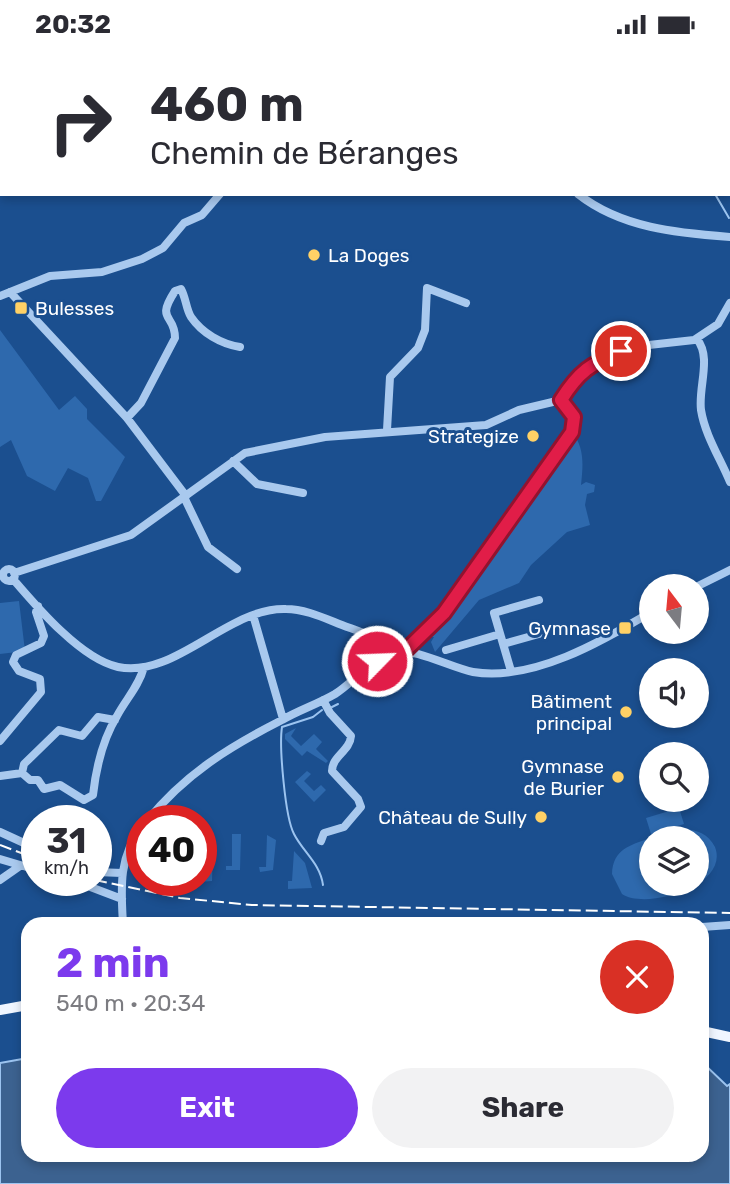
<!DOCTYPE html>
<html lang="en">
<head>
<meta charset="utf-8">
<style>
	:root { --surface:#fff; --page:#f2f2f3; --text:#2b2b33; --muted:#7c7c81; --accent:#7c3aed }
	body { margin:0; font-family:Rubik,sans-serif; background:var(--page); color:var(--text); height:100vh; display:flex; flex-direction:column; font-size:26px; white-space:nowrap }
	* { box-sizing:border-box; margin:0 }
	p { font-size:23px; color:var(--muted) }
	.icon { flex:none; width:38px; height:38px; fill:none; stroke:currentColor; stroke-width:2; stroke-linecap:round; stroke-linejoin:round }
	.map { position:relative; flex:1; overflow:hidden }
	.sheet { position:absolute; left:21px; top:868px; width:688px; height:245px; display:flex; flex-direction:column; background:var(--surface); border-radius:21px; box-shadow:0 4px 10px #0003 }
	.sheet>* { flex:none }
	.guide { position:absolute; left:0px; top:0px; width:732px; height:147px; box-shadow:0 4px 10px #0003; background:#fff; color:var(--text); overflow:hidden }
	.needle { width:46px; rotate:344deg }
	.fabs { position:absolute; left:639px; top:525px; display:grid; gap:14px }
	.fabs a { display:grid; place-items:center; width:70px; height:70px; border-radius:50%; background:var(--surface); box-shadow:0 4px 10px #0003; font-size:35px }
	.speed { position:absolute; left:21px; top:756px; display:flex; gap:14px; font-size:35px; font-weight:700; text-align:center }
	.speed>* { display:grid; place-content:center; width:91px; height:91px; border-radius:50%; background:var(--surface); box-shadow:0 4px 10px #0003; line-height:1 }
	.speed small { font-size:18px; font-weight:400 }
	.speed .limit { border:10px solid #d22; background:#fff; color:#111 }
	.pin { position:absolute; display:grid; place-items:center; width:60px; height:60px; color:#fff; margin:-30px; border:4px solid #fff; border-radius:50%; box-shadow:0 2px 7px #0007 }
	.me { position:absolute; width:77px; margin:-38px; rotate:66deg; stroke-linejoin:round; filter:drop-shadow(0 0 5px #0008) }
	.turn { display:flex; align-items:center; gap:24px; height:147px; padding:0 35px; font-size:32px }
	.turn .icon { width:91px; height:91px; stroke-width:2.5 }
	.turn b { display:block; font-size:49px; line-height:60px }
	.round { display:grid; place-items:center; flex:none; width:74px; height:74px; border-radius:37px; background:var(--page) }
	.summary { display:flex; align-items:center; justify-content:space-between; height:119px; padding:0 35px }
	h1 { font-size:42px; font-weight:700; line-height:52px; color:var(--accent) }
	.button { display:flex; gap:14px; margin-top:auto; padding:14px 35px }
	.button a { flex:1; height:80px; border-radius:42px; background:var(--accent); color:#fff; font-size:28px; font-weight:700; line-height:80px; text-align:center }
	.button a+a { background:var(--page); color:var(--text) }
	.status { display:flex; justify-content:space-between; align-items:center; height:49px; padding:0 35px; background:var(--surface); direction:ltr }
	.status svg { height:19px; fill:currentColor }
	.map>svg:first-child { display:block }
</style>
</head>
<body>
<div class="status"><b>20:32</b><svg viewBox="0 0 49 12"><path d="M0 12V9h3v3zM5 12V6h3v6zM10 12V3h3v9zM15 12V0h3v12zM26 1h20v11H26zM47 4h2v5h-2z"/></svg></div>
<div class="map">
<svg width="730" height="1135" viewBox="0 0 730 1135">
	<rect width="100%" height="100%" fill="#1b4f8f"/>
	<path fill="#2e69ad" d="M0,281L59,361L75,347L87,360V370L125,408L101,452H96L88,429L68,419L55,442L27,427L11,391L0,398Z
		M572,383C585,399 583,417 581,436L586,433L595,436L594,443L587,445L585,456L590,476L567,483L531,516L519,534L479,551L435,603L431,593L434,588H427L425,585Z
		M19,552L25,602L0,605V554Z
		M296,679L291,687L301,697L314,685L322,693L316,700L328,712L326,714L307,702L302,707L285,690V685Z
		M307,722L311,725L304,732L314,742L321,736L326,741L314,753L295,733Z
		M679,759L684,775L651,785L646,769Z
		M684,780C698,781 708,785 715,798C730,838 645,861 622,845L612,825C613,800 630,796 651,789V835H696V789H652Z
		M232,785H241L240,821H226V817H232Z
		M267,786L276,791L273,821L260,823L259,818H266Z
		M206,799L213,800L212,832L198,833L204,829Z
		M294,802L305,814L312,839L288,840V832H292Z"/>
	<path fill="#3c6290" stroke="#9cc4f0" stroke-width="2" d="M28,1009V1106H702V1013L727,1037L730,1035V1135H0V1014Z"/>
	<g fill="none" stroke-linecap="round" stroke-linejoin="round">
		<path stroke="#9cc4f0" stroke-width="2" d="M715,145L729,169
			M332,658L338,655
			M322,661L313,668L282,678C279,697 285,768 294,785C303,803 320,814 323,836"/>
		<path stroke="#a9c9ee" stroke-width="8" d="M333,0L336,2
			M435,0L440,2
			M686,0L687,2
			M94,2L95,0
			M580,2L583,0
			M0,103L2,102
			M730,136V137
			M578,145C621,179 677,184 730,188
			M10,243L127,369L186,447
			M0,247L50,227L102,223L142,210L163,199L184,174L202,166L220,145
			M697,290C712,309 698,338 701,361C705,386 720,409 730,433
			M127,369L141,354L175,289C175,264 155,273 175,242L181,240C186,249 186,260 191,268C202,284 221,295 240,298
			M387,381L390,328L418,299L425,281L427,239L466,254
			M233,412L257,435L303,444
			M184,448L208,498L237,520
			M3 526a6 6 0 1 1 12 0a6 6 0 1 1-12 0Z
			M14,524L131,486L245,404L325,388L486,376L519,361L561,351L588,316L640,297L694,291L718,275L730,254
			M13,530C37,558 81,610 118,618C175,630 228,558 286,560C305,560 324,569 342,576C360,583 380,588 392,604
			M696,538L730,521
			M253,566L283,670
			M503,595L546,583
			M446,601L500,585
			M404,603L444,564L572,383L574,368L561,351
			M511,622L494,564L539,551
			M115,671L98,668L82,687L59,681L24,715L22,724L30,731H38L44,740L60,736L84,751L93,746C96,719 103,690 117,667C126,650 139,637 144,618
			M0,692L41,643L40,630L19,622L13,613L16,606L41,594L44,587L36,563L38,557
			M0,727L22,724
			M147,772C185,725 229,698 282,671C299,661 318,655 335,645C354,633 373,608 396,603C415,599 452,619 473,623C532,633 603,592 651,563
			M0,783L37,800
			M321,792L324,784L344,778L361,758L358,750L332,722C332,707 350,702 351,687L330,664L323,651
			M0,810L37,821
			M96,823L122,824
			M0,831L20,817
			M72,831L122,850
			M123,875C121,840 118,808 142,778
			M606,875H628
			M702,878L730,876"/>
		<path stroke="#f0f6ff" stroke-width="10" d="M0,961L28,956
			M702,982L730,988"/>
		<path stroke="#fff" stroke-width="2" stroke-dasharray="12 5" stroke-linecap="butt" d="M0,796L37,810
			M95,831L180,849L252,856L730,864"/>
	</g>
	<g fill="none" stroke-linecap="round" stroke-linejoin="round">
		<g stroke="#92132f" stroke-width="18">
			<path id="route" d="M377,612L392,604L404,603L444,564L572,383L574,368L561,351C579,322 591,315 621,302"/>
		</g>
		<use href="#route" stroke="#e11d48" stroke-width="12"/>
	</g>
	<g fill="#ffd166" stroke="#1b4f8f" stroke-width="2.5">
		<circle cx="314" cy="206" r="7"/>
		<rect x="14" y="252" width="14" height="14" rx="3.5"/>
		<circle cx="533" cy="387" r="7"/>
		<rect x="618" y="572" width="14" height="14" rx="3.5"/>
		<circle cx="626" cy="663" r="7"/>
		<circle cx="618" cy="728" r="7"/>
		<circle cx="541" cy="768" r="7"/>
	</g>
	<g text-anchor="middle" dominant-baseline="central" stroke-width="6" stroke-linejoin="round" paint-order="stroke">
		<g font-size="19" fill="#fff" stroke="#1b4f8f" text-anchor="end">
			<text x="328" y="206" text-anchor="start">La Doges</text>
			<text x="35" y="259" text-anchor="start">Bulesses</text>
			<text x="519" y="387">Strategize</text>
			<text x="611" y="579">Gymnase</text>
			<text x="612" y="652">Bâtiment<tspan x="612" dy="22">principal</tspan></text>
			<text x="604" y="717">Gymnase<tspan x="604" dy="22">de Burier</tspan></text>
			<text x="527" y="768">Château de Sully</text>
		</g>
	</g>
</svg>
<div class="fabs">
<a><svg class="needle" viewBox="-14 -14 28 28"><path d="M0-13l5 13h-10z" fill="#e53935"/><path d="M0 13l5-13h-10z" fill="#7c7c81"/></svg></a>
<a><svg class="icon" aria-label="sound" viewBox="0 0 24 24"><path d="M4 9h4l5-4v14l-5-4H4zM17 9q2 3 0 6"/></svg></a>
<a><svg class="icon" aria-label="search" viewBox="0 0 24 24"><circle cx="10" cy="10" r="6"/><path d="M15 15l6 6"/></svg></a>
<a><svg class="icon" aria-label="layers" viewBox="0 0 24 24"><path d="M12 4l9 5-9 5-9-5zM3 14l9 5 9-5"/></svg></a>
</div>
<div class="speed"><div>31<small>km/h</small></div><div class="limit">40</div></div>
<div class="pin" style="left:621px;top:302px;background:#d93025"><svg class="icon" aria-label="arrive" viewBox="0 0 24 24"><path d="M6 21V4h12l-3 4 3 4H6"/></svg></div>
<svg class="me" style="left:377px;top:612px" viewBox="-20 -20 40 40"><circle r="17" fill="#e11d48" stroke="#fff" stroke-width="3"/><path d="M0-11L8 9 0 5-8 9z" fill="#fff"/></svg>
<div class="guide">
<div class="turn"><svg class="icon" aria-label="right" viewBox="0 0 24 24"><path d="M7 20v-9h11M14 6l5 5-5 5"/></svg><div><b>460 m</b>Chemin de Béranges</div></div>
</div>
<section class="sheet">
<div class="summary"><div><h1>2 min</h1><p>540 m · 20:34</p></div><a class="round" style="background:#d93025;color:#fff"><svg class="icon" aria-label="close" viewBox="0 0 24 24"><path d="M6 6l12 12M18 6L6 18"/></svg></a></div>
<div class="button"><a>Exit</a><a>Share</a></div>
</section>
</div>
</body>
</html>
